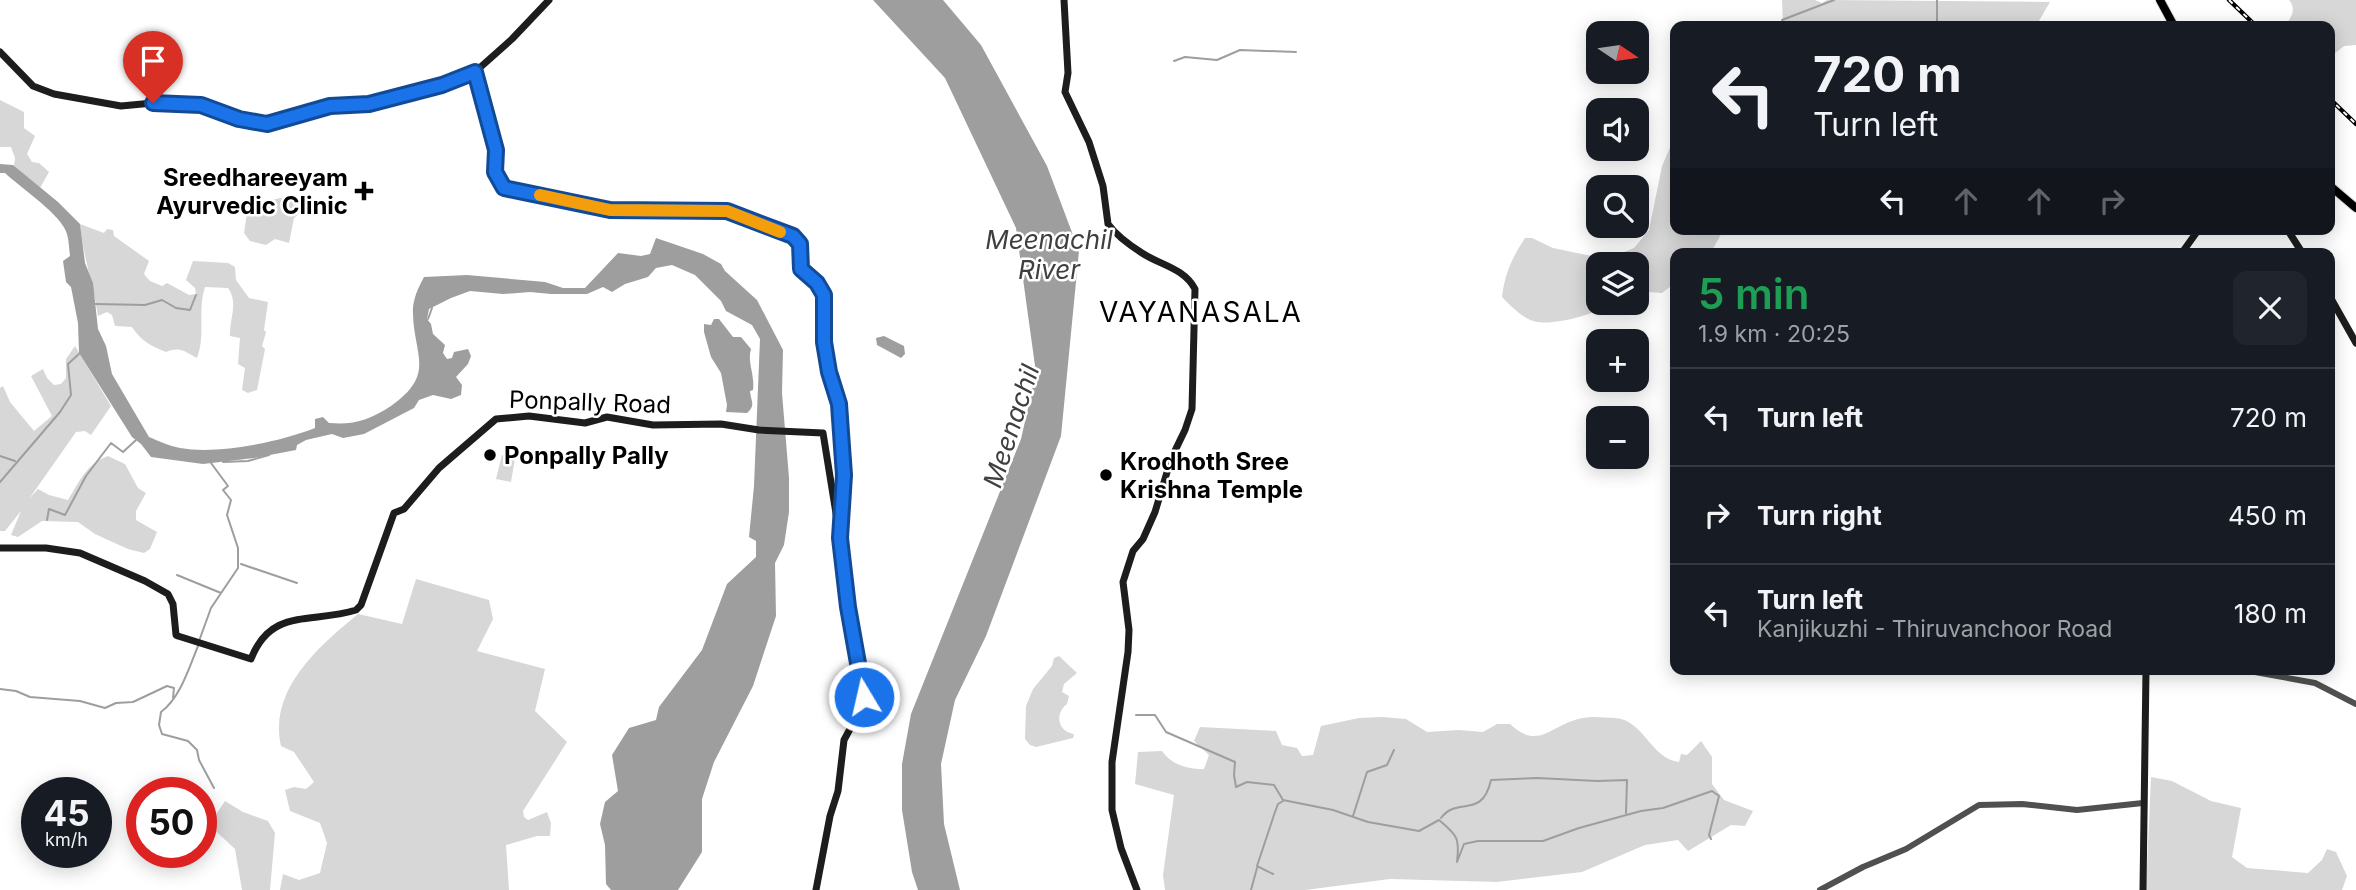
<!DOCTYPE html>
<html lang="en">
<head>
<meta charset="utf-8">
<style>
	:root { --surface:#171b24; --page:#20242c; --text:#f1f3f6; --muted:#9ea1a6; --line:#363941 }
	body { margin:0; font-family:Inter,sans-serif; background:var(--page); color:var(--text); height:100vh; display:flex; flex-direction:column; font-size:26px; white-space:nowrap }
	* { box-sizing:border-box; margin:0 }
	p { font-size:23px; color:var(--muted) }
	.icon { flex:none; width:38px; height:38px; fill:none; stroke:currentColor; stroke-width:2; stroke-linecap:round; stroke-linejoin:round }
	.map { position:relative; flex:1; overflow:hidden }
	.panel { position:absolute; left:1670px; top:248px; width:665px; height:427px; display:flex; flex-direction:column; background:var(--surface); border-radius:14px; box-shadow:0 4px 18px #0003 }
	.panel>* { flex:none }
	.banner { position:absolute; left:1670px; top:21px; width:665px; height:214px; border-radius:14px; box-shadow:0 4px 18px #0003; background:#171b24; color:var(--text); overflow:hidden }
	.needle { width:46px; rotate:103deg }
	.buttons { position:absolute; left:1586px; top:21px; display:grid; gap:14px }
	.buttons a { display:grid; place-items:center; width:63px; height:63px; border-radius:14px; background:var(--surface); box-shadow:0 4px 18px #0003; font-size:35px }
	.speed { position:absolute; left:21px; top:777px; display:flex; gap:14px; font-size:35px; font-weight:700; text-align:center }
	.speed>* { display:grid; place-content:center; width:91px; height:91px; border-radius:50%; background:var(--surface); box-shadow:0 4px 18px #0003; line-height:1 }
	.speed small { font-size:18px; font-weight:400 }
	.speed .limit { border:10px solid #d22; background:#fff; color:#111 }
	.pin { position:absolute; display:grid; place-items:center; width:60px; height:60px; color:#fff; margin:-72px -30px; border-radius:50% 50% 50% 0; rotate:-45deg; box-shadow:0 0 7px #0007 }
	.pin .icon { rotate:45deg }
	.me { position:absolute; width:77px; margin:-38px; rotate:351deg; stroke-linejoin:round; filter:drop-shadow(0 0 5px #0008) }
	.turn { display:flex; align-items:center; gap:24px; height:147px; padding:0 28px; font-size:32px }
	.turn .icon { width:91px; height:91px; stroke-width:2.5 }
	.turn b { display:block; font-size:49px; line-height:60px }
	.lanes { display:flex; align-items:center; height:66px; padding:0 28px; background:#0003; justify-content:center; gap:35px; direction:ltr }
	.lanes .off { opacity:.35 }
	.round { display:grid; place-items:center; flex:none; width:74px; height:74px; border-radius:14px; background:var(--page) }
	.summary { display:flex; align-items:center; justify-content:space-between; height:119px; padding:0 28px }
	h1 { font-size:42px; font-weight:600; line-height:52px; color:#1e9e55 }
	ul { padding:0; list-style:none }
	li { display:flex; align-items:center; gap:21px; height:98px; padding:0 28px; border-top:2px solid var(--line) }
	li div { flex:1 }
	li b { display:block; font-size:26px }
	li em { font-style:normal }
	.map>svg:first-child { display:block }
</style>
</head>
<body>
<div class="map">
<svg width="2356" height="890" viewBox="0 0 2356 890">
	<rect width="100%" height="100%" fill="#fff"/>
	<path fill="#d7d7d7" d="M1782,0H1815L1822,3L1827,0L2050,2L2036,26H1778L1783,24Z
		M2289,0H2356V45L2344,46L2329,58V26H2285C2291,18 2297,9 2289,0Z
		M0,100L24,112V128L35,136L27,154L32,162L39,163L49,172L40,188L14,166L15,158L11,147H0Z
		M1675,136V229H1724L1710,254H1675V283L1662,293L1636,291V264H1598V303H1611C1597,314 1556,325 1538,322C1525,321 1511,306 1502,297C1505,273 1512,258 1525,238H1532L1553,248L1606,259L1634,248L1649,230L1662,166Z
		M280,198L297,200L301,205V212L294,218L289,243L275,239L266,245L250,241L244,233L248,206Z
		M80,224L104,233L107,229L113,230L114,236L149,261L144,274L150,281L162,286L167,283L189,295L196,294L195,288L186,280L193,261L228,263L235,267L236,280L249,298L268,302L264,330L266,332L262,346L265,349L257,390L248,393L242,390L245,368L238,364L240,338L230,336C229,319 239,303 228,288L205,287C197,311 206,334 197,358C185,352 181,346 166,352C151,346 141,341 132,327L115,326L112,315L107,312L98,316C93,284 83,256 80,224Z
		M75,346L111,406L91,435L85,431L76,432L29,499L38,489L49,495L68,500C79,482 87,463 108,456L125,464L138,488L146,493L136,511V520L157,532L150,549L144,553L128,549L95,534L78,522L42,521L18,537L11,535L21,511L5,531H0V388L3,386L10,402L34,431L52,416L31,376L43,369L47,378L54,385L61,384L66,378V359Z
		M502,455L515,458L511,482L496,479Z
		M416,579L489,600L493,619L477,651L545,669L535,711L567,742L523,811L524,817L528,820L547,812L551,823L550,836H537L506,845L509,890H280L283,874L299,880L320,873L327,843L320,823L290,811L285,790L294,787L306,789L314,782L294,752L281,746C268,690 319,646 358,614L402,624Z
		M1059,656L1077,673L1064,684L1062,692L1069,696L1067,704C1054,714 1058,732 1074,734L1073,738L1036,747L1030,745L1025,739L1026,706L1033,689L1052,666L1054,658Z
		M1382,717L1406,719L1427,732L1459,730L1483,732L1497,724H1510C1539,752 1552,723 1583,718C1593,716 1605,718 1615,718C1643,719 1651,759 1679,762L1681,754L1687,755L1701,741L1712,757V784L1724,800L1753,811L1745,826L1731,825L1688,851L1678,840L1645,845L1582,872L1497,882L1390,879L1305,890H1165L1163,875L1174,795L1135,784L1138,752L1162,751C1172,765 1187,769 1204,769L1209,755L1194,741L1200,727L1276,731L1282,745L1297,748L1302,756L1313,755L1321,726L1359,718Z
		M2151,777L2172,781L2211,801L2241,808L2232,857L2247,868L2308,873L2322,860L2327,849L2336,852L2347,876L2342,890H2146Z
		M225,801L243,812L268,821L275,833L270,890H242L235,849L209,825Z"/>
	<path fill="#9e9e9e" d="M873,0H943L981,45L1047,166L1079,251L1061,436L986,636L955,700L941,764L944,824L960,890H918L912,872L902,810V764L911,714L1021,439L1036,373L1016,228L945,78Z
		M0,164L13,165L58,202L80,224L85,263L93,283L98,329L106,346L112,374L149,437C159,441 169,446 180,448C218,455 279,442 315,428V419L323,417L329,423C355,425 369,420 391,406C436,374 414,356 413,314C412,301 418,288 424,277L467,275L545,282L563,288H585L618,253L641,256L650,254L656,238L703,254L721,264L725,271L757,300L783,350L782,393L789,478V512L784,545L775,563L776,616L753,686L714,762L702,799V852L678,890H611L606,884L605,845L600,824L605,802L618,791L612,755L629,728L656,720L659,707L702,650L727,584L756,557V541L749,537L754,486L760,339L752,325L726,311L721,301L695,275L672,265L656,268L648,277L625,284L612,292L603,287L587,294H551L530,292L503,294L470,291L451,298L429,309L427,319L431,324L433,334L445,345L443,353L447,359L452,358L454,352L468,349L471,356L468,364L456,377L462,385L461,395L451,399L433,395L419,400L414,408L364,434L343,438L332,434L306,440L297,445L296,450L254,458L203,464L151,457L141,444L132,437L79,353L78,323L71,287L66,282L63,261L70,256C69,249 69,241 67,234C62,215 21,188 5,173H0Z
		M714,319H719L733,337H741L751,349C747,362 755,375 753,390L750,391C751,402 756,405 747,413L726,412L727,405L721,373L711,357L704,332V324L711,325Z
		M884,336L904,346L905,354L901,358L877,345L876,338Z"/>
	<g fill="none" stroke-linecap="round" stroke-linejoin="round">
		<path stroke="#9e9e9e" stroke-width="2" d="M1782,20L1834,0
			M1937,26V0
			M1174,61L1185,57L1217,60L1240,50L1296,52
			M95,304L145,305L162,300L176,308L190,310L196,295
			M428,319L432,308
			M0,456L15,461
			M223,462L248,461L269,455
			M0,482L60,412L71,395L68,364L80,353
			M47,520L49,509L65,515L86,476L111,443L123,452L136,440
			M241,564L297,583
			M177,575L221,593
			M199,641L211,608L238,568V548L227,515L231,500L223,490L228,486L211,463
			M198,646C189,668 180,698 161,712L159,725L162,734L188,741L197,750L199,760L214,788
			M0,689L16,691L30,697L80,701L105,708L116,703L133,702L167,686L174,688L173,698
			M1136,715H1155L1166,732L1235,762L1234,775L1236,787L1247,782L1274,785L1283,800L1333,810L1368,822L1419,831L1439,820C1457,835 1460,838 1457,862L1464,844L1478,841H1543L1579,828L1641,811L1663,808L1712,791L1719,796L1709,835L1711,839
			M1353,816L1367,772L1387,765L1394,750
			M1441,818C1457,796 1482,820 1491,780L1537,778L1597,781L1627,780L1626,813
			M1273,874L1257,866L1275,812L1278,804L1283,801
			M1251,890L1257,868"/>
		<g stroke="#dbdbdb" stroke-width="10">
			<path id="primary" d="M2160,0L2174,26
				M2329,185L2356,208"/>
		</g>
		<path stroke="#505050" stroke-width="6" d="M2244,670L2315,683L2356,704
			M1820,890L1863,867L1906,849L1979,805L2022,804L2077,810L2143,803"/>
		<path stroke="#1d1d1d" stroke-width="7" d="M1064,0L1068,73L1065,92L1089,142L1103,186L1108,224C1116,235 1131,246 1142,253C1160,265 1184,268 1195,289L1192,409L1185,430L1171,459L1155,512L1143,539L1133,551L1123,582L1129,630L1128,652L1112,762V810L1121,848L1137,890
			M0,52L33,86L54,94L121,106L153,103L201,105L239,119L267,124L330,106L369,104L442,85L475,72L512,39L549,0
			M475,72L496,150L495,171L504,188L609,210H712C718,211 723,211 729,212C738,214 796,237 798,242C802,249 800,261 801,269L817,283L824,294V342L829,372L840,404L844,475L840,538L848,607L864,697L856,718L844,740L838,791L830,816L816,890
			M2287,229L2303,254
			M2181,254L2199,229
			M2329,295L2356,343
			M0,548H46L80,553L145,581L168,594L173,604L176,635L178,636L251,659C271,607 312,624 356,610L361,605L394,513L404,509L439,468L496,419L529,416L585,423L607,417L653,425L721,424L759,430L823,433L840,538
			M2143,890L2146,670"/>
		<use href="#primary" stroke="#000" stroke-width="8"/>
		<g stroke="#000" stroke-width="4.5">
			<path id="rail" d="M2229,0L2256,26
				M2329,98L2356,124"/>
		</g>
		<use href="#rail" stroke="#fff" stroke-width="2" stroke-dasharray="5" stroke-linecap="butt"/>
	</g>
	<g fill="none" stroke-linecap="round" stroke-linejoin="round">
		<g stroke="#114b97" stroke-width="18">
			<path id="route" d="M153,103L201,105L239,119L267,124L330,106L369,104L442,85L475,72L496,150L495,172L504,188L610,210L727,211L793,236L800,244L801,269L817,283L824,295V342L829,372L839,404L842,447L844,475L840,538L848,607L864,697"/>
		</g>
		<use href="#route" stroke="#1a73e8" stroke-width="12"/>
		<path stroke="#f59e0b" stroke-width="12" d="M540,195L610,210L727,211L780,232"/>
	</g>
	<g fill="#000" stroke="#fff" stroke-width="2.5">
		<path d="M360.5 180.5h7v7h7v7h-7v7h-7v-7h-7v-7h7z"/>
		<circle cx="490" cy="455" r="7"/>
		<circle cx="1106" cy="475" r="7"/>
	</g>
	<g text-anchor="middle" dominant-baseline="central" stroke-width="5" stroke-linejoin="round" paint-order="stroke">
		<g font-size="24" font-weight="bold" fill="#000" stroke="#fff" text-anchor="start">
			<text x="348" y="177" text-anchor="end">Sreedhareeyam<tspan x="348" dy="28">Ayurvedic Clinic</tspan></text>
			<text x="504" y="455">Ponpally Pally</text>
			<text x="1120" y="461">Krodhoth Sree<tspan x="1120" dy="28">Krishna Temple</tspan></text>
		</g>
		<g font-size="24" fill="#000" stroke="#fff">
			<text transform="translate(590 402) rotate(2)">Ponpally Road</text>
		</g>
		<g font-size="26" font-style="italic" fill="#3f3f3f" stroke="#fff">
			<text x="1049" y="239">Meenachil<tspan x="1049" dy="30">River</tspan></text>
			<text transform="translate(1011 426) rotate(-72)">Meenachil</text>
		</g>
		<g font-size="28" letter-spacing="2" fill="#000" stroke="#fff">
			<text x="1201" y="312">VAYANASALA</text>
		</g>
	</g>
</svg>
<div class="buttons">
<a><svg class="needle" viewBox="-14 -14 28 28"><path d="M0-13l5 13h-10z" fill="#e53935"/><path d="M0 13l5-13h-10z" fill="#9ea1a6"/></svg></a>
<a><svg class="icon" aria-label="sound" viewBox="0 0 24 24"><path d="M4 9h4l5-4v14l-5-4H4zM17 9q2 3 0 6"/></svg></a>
<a><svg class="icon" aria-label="search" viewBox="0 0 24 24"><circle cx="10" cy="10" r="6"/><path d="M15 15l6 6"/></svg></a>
<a><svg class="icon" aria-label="layers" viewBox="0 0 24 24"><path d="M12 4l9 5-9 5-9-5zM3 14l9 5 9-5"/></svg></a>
<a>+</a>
<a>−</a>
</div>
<div class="speed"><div>45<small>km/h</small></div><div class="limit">50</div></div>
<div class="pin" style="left:153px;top:103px;background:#d93025"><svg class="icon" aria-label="arrive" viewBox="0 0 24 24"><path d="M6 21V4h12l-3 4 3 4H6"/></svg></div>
<svg class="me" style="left:864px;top:697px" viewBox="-20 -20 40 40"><circle r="17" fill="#1a73e8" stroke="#fff" stroke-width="3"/><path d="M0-11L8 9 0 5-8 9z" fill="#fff"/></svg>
<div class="banner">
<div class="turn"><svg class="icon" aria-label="left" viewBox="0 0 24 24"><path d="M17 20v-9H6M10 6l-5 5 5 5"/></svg><div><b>720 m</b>Turn left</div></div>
<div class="lanes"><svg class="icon" aria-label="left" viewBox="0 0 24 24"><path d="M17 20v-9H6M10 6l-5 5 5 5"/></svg><svg class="icon off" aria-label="ahead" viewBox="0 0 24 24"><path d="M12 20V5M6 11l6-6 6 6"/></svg><svg class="icon off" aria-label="ahead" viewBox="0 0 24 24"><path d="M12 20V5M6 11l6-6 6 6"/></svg><svg class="icon off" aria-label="right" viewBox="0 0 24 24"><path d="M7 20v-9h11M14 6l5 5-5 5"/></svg></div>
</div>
<section class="panel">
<div class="summary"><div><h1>5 min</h1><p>1.9 km · 20:25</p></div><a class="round"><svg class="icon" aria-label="close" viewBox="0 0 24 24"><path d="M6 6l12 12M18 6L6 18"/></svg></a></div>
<ul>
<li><svg class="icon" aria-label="left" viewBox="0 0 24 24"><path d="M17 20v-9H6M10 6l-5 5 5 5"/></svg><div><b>Turn left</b></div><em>720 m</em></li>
<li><svg class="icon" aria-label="right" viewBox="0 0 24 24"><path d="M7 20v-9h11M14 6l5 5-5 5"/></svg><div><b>Turn right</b></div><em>450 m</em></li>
<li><svg class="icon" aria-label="left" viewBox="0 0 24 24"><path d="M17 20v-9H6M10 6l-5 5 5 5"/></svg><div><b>Turn left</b><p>Kanjikuzhi - Thiruvanchoor Road</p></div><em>180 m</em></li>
</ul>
</section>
</div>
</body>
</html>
